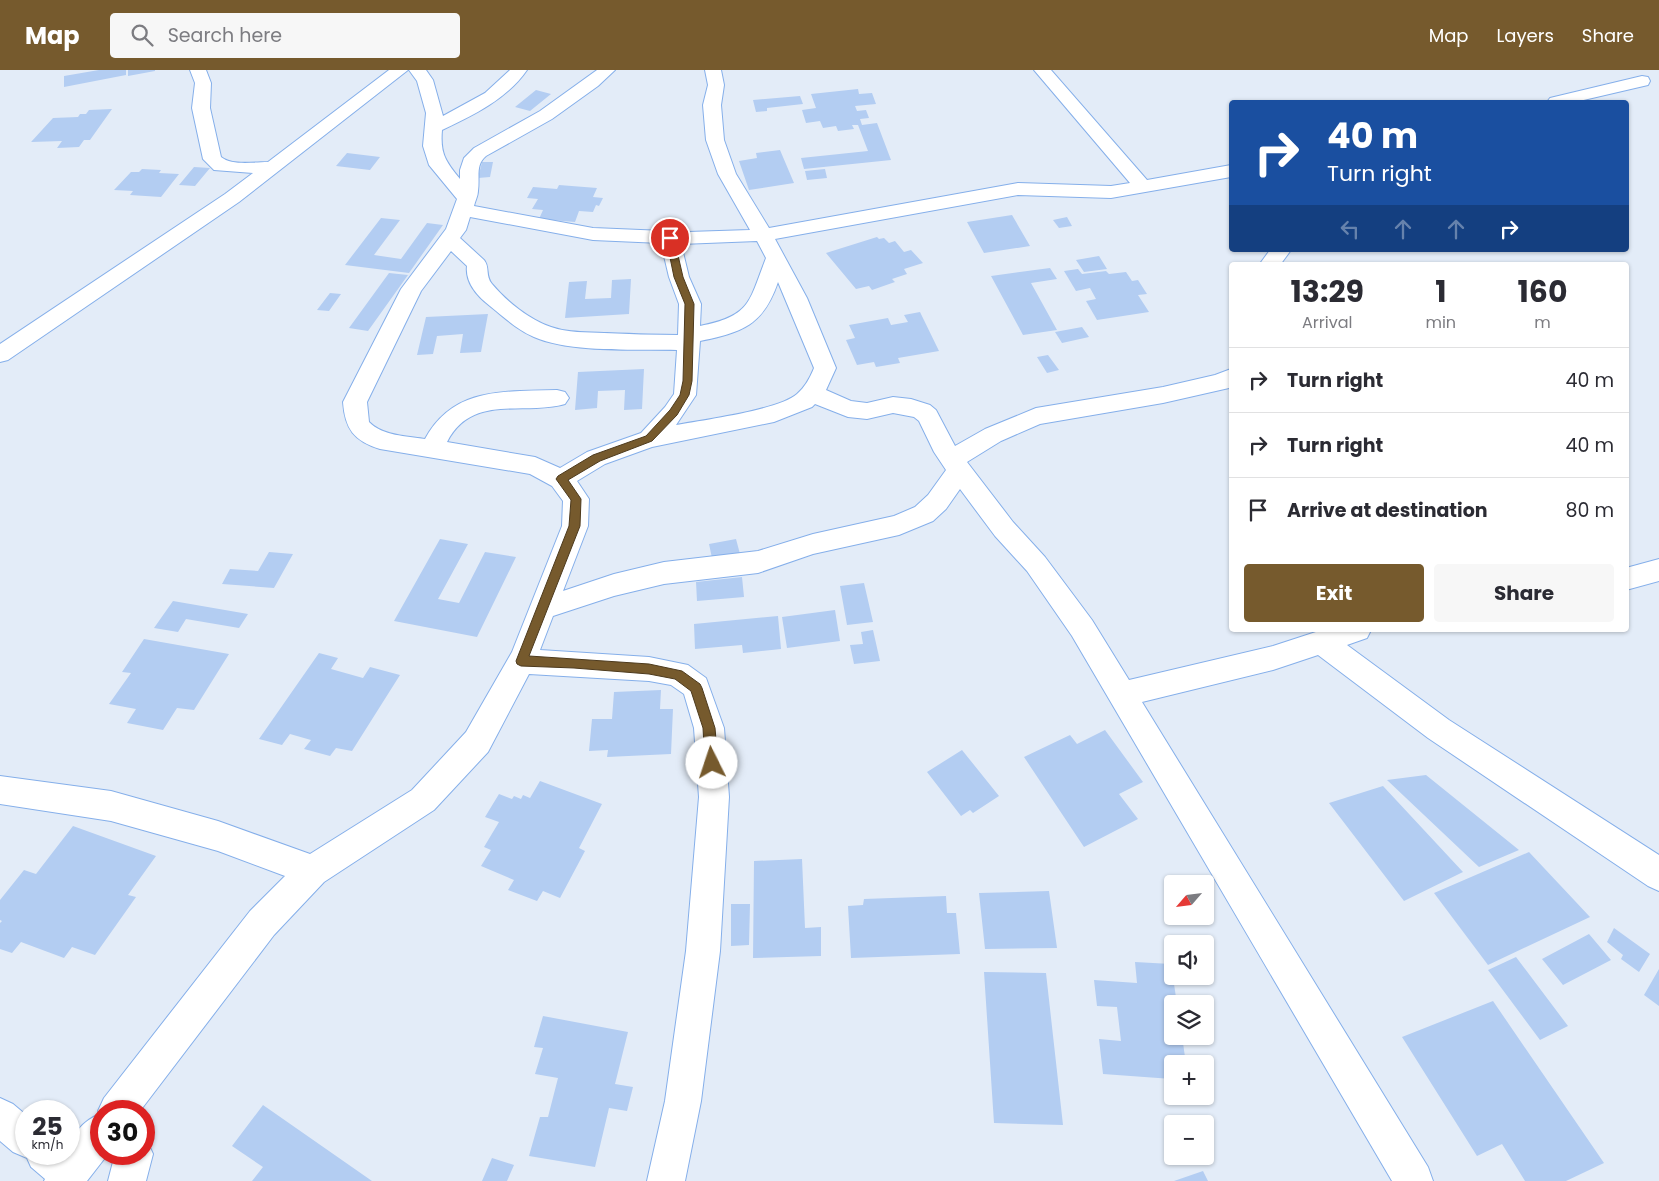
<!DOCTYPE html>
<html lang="en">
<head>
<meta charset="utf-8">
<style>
	:root { --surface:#fff; --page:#f7f7f7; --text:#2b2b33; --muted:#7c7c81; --line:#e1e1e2; --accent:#765a2d }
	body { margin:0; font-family:Poppins,sans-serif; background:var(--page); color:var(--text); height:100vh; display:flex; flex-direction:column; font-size:19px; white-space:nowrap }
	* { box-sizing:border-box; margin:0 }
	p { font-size:16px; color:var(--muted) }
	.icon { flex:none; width:28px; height:28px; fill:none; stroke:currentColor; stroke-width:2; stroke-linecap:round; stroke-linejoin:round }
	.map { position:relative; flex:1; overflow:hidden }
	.drawer { position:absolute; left:1229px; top:192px; width:400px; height:370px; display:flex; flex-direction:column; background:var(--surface); border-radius:5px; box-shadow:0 1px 4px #0004 }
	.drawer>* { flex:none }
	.hud { position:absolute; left:1229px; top:30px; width:400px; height:152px; border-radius:5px; box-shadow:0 1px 4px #0004; background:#1a4fa0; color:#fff; overflow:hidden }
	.needle { width:32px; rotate:242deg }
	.controls { position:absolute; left:1164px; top:805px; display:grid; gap:10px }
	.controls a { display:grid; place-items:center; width:50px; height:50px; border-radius:5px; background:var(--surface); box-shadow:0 1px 4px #0004; font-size:25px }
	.speed { position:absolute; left:15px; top:1030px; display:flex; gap:10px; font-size:25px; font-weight:700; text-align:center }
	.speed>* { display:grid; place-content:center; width:65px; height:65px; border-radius:50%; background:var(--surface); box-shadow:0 1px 4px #0004; line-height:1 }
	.speed small { font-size:12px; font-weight:400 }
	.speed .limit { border:8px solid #d22; background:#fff; color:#111 }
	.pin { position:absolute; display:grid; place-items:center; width:42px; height:42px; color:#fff; margin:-21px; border:2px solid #fff; border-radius:50%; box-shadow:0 1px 5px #0007 }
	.me { position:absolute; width:55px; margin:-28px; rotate:356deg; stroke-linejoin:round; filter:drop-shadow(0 0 4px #0008) }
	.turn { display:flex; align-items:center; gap:18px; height:105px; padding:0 15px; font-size:22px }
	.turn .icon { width:65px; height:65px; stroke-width:2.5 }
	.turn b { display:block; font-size:35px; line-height:42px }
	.lanes { display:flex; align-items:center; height:48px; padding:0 15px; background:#0003; justify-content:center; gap:25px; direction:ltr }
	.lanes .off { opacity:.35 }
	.eta { display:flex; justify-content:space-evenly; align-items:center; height:85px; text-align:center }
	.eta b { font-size:30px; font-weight:700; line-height:35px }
	.cta { display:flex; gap:10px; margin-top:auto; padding:10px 15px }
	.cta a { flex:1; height:58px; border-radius:5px; background:var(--accent); color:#fff; font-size:20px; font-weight:700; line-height:58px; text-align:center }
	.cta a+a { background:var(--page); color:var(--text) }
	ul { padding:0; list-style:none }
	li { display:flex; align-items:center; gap:15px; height:65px; padding:0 15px; border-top:1px solid var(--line) }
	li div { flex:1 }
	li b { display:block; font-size:19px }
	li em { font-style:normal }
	header { display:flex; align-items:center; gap:30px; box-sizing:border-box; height:70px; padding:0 25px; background:var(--accent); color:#fff }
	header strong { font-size:24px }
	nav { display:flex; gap:28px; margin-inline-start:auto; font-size:18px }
	.search { width:350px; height:45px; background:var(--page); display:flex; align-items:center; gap:12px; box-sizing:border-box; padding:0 18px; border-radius:5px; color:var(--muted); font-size:19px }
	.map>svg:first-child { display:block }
</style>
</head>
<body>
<header>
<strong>Map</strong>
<div class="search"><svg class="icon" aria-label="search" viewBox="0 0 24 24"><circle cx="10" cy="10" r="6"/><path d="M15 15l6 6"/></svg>Search here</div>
<nav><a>Map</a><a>Layers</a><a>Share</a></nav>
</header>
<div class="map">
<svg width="1659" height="1111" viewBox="0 0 1659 1111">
	<rect width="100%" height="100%" fill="#e3ecf8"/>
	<path fill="#b3cdf2" d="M99,0H126V5L64,17V6Z
		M128,0H155V1L128,6Z
		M858,19L859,24L872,23L876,34L855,36L857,41L866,40L869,48L860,49L862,55L877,53L891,90L804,99L801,88L868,81L858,55H852L854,59L838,61L836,56L823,58L820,51L806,53L802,40L816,38L811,24Z
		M536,20L551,24L530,41L515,37Z
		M800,26L803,34L767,38V41L756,42L753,30Z
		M112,39L90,70H84L79,77L57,78L62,71L31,72L53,48L78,47L80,44H86L89,40Z
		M780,80L794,113L749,120L739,91L757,88L756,83Z
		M347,83L380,87L370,100L336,96Z
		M482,92H493L490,107L478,108Z
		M194,97L210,98L195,116L179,115Z
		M142,99L161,100L159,103L179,104L161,127L130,125L133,121L114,120L131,102H139Z
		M825,99L827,108L807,110L805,101Z
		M559,115L597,118L593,127L603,128L599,136L596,135L593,142L579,141L575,152L539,149L543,140L532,139L538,129L527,128L533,117L557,119Z
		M1012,145L1030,176L984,183L967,152Z
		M1067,147L1072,156L1059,158L1053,150Z
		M381,148L400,150L374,185L401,189L427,153L443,155L409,203L345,195Z
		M877,167L879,169L884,168L889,173L895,171L904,182L911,180L923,193L904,199L907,204L892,209L895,212L872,220L869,216L856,219L826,183Z
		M1099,186L1107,199L1084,202L1076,190Z
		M1050,198L1057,209L1031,213L1057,260L1023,265L991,206Z
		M1078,199L1082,204L1106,201L1109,204L1126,202L1132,211L1138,210L1147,224L1138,225L1149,242L1097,250L1086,231L1096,229L1090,218L1076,221L1064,201Z
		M389,203L408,205L368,261L349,258Z
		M631,209L629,244L565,248L569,212L587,211L585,229L611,228L612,210Z
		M330,223L341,224L329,241L317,240Z
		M920,242L939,281L898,288L900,293L876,297L874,292L857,295L846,270L855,268L849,255L888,248L891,255L908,252L904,245Z
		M488,244L481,282L460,283L463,264L437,266L433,284L417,285L426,247Z
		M1082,257L1089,267L1062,273L1055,262Z
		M1048,285L1059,300L1047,303L1037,287Z
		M644,299L642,339L624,340L625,320L598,321L597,338L575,340L578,302Z
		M440,469L468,474L438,529L459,533L485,482L516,487L477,567L394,551Z
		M736,469L740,484L712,488L709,474Z
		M269,482L293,484L274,518L222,514L230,499L258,501Z
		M742,507L744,527L697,531L696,512Z
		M864,513L873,552L847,555L840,516Z
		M173,531L248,544L239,558L186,549L178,562L154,558Z
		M835,540L840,571L787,578L782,547Z
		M778,546L781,579L743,583L742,575L695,579L694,554Z
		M873,560L880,591L854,594L850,575L863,574L861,562Z
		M144,569L229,584L194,640L177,638L163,660L127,653L136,639L109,634L131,603L122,602Z
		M319,583L338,588L331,599L363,608L370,597L400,605L352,681L336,678L330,686L304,679L311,670L290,664L282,675L259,669Z
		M661,620L660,639H673L671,684L607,687L608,680L589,681L592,649H612L614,622Z
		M1105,660L1143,712L1119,724L1138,749L1084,777L1024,687L1070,665L1077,674Z
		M962,680L999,726L973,743L970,740L961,746L927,702Z
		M1426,705L1519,780L1479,797L1387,710Z
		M540,711L602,734L579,778L585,781L560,828L543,821L537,831L508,820L514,810L481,796L491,780L484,777L499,752L485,747L499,724L512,729L514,726L521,729L523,725L530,728Z
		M1383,716L1463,802L1404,831L1329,733Z
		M73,756L156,786L128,825L136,827L95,885L72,877L64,888L21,872L12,883L0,879V853L2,851L0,850V830L24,800L36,804Z
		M1529,782L1590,847L1488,895L1434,823Z
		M802,789L805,858L821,857V886L753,888L754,791Z
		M1049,821L1057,878L985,879L979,823Z
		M946,826L947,843H956L960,884L851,888L848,836L863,835L864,829Z
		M731,834H750L749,875L731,876Z
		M1614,858L1650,884L1639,902L1621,889L1623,885L1607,872Z
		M1589,864L1611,890L1563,915L1542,889Z
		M1516,887L1568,956L1540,970L1488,900Z
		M1135,892L1171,894L1177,934H1172V966H1182L1186,994H1172V1009L1103,1004L1099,969L1121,971L1117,937L1097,936L1094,910L1137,913Z
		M1659,899V936L1644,925Z
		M984,902L1046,903L1063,1055L994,1053Z
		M1493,931L1604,1093L1566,1111H1525L1502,1074L1477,1086L1402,967Z
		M543,946L628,962L615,1014L633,1017L627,1041L609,1038L595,1097L529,1086L540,1047H548L558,1008L535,1004L543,978L534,977Z
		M263,1035L372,1111H252L263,1097L232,1076Z
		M492,1088L514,1095L507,1111H482Z
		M1203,1101L1208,1111H1174Z"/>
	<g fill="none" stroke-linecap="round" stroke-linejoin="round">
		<g stroke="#85afea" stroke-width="2">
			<path id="minor" d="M190,0H206L211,13L210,38L221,87C232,96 254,92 268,92L389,0H408L239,132L8,290L0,292V274L225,124L253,103L214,100L203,89L192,38L195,13Z
				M409,0H426L433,10L443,46L485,23L510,0H527C507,29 474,45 442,60C440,83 445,91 460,109V100L464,88L474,78L540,41L597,0H615L598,16L552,49L486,86C475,95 480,107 478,121C478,126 475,131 474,136L593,158L688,162L750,160L718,104L706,70L703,35L708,15L705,0H721L724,15L721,35L724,70L736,104L769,158L1018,113L1111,116L1130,113L1034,0H1051L1147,110L1231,95V107L1111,128L1018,125L775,169L807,228L836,298L826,320L851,331L867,333L893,327L911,329L930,335L936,340L955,376L985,359L1036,338L1163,317L1215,305L1231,299V316L1229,318L1163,333L1040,354L1001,371L967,392L1013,452L1045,487L1092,550L1129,610L1273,576L1322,560H1371L1367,568L1347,575L1449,650L1659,785V821L1648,816L1428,668L1318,585L1273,600L1142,632L1428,1097L1433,1111H1392L1072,566L1027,501L995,466L960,419L946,439L933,451L899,465L813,484L758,503L664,514L614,526L553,546L540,580L649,587L688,595L706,608L724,658L729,727L720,881L701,1031L685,1111H647L665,1031L686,881L699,727L694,658L684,624L671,615L649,611L529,604L488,682L434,740L324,812L274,865L140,1041H101V1084H108L87,1111H44L45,1109L31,1097L27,1088L13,1082L0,1071V1028L13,1034L26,1045V1084H69C69,1066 84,1050 100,1044L98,1041L104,1028L250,841L285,806L218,781L111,751L0,734V706L111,721L218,751L310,784L412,720L466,662L512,582L562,456L563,431L552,416L530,404L380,379C354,371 345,359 343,332L401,219L446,159L457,129L429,95L423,76L426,43L417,11ZM470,147L593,170L661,173L669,207L679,234L678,265C653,265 629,264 604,263C586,262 568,263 551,257C530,250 506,231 492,214C485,206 490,197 484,190L460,168L466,160ZM757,171L766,188C749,232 751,246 700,256L701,234L689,207L681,174ZM451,181L467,196C465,212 477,226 490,236C504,247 517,260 534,267C571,283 636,279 677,280L674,324L665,337L641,363L587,382L560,398L535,387L447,372C472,323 524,346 565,334L569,328L565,322L557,320C505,322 454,316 425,369C406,366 383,366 369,352L367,332L421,221ZM778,212L814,298C810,308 805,317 797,324C779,340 702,350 676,355L696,325L700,271C742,262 763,256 778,212ZM815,334L848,347L867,349L893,343L914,347L919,351L934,382L946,400L928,425L915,437L894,446L813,464L758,481L664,492L614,504L563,521L588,456L589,429L577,411L605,394L652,377L774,352L812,337Z
				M1642,6L1648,7L1650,11L1648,15L1575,32H1547L1550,28Z
				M1270,180H1291L1280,195H1259Z
				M1659,489V511L1626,520V498Z
				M144,1069L147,1071L153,1084L146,1111H108L115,1084H144Z"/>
		</g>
		<use href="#minor" fill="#fff" fill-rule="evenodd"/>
	</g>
	<path fill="#765a2d" stroke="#4d3a1d" d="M667,166L674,168L683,207L694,234L692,311L689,325L677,345L652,371L600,391L568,410L581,429L580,456L529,586L649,594L682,601L700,614L702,618L715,658L718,693L716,697L712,699L707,697L705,693L703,658L691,621L675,609L649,604L574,598L521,596L517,594L516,591L569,456L571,430L556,409L558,406L593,385L646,366L670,340L680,325L683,311L685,234L674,207L666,168Z"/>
</svg>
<div class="controls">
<a><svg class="needle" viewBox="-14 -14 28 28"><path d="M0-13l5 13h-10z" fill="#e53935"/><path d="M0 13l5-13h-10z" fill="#7c7c81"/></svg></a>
<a><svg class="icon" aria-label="sound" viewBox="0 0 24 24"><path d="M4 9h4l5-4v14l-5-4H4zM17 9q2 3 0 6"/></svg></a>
<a><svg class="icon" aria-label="layers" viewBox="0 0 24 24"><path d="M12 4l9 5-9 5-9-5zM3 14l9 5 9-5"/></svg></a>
<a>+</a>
<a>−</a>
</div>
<div class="speed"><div>25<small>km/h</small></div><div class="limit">30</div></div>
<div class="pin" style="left:670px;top:168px;background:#d93025"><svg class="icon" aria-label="arrive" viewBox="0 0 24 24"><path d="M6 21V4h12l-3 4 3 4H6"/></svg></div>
<svg class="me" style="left:712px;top:693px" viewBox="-20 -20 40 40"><circle r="19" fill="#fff"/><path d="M0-13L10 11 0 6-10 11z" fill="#765a2d"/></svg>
<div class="hud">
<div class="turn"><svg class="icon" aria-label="right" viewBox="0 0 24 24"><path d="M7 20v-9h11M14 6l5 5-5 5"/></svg><div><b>40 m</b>Turn right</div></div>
<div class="lanes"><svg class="icon off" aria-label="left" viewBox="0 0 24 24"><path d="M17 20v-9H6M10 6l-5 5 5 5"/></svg><svg class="icon off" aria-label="ahead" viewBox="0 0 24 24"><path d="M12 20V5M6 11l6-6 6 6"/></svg><svg class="icon off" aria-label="ahead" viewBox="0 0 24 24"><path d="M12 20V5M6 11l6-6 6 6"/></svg><svg class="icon" aria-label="right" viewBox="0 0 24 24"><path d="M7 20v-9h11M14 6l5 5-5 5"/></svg></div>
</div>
<section class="drawer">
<div class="eta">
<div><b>13:29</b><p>Arrival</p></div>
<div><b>1</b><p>min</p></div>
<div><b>160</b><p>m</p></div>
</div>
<ul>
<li><svg class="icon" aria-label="right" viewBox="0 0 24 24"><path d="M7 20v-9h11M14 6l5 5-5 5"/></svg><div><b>Turn right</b></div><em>40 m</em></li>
<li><svg class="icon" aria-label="right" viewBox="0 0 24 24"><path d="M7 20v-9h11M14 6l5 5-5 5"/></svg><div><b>Turn right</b></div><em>40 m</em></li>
<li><svg class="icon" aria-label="arrive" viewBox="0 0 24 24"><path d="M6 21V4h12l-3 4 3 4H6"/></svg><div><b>Arrive at destination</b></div><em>80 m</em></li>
</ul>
<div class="cta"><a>Exit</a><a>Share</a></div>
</section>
</div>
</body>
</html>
